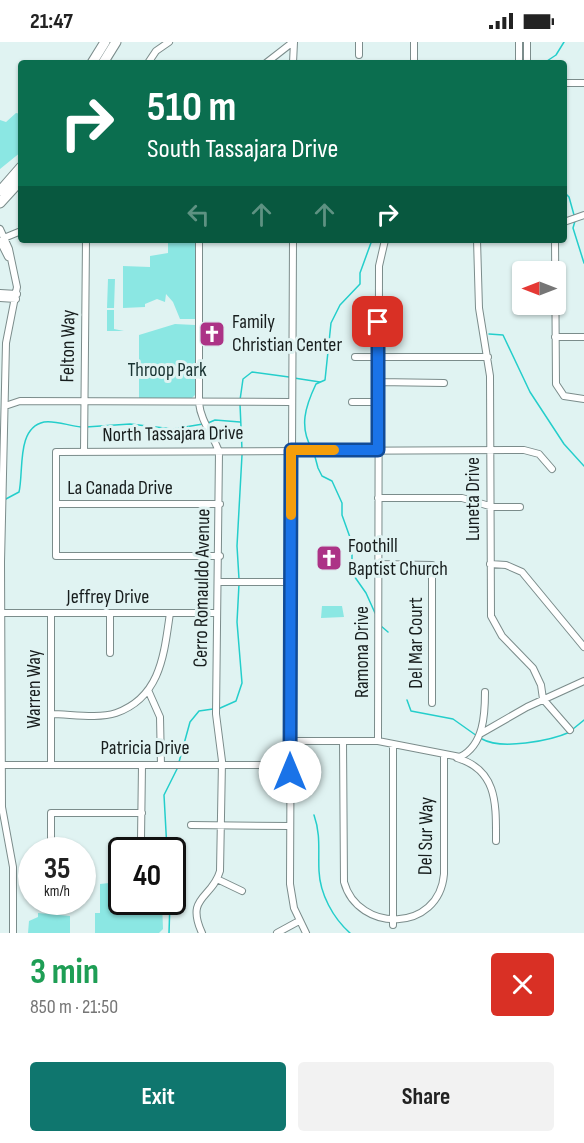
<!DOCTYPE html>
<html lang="en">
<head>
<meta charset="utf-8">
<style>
	:root { --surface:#fff; --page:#f2f2f2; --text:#222; --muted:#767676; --accent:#0f766e }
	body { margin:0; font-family:"Sofia Sans Condensed",sans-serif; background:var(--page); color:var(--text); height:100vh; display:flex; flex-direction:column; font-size:22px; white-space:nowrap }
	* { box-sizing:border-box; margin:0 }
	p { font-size:20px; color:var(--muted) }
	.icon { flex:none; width:33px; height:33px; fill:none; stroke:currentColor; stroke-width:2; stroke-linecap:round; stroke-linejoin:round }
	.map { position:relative; height:891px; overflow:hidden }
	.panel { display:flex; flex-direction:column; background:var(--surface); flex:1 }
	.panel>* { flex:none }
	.top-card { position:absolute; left:18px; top:18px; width:549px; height:183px; border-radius:6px; box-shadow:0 2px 4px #0004; background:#0b6e4f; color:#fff; overflow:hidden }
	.needle { width:39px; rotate:270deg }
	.buttons { position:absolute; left:512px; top:219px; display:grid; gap:12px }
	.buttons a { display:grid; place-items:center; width:54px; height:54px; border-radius:6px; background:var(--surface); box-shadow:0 2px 4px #0004; font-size:30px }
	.speed { position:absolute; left:18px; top:795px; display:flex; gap:12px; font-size:30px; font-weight:700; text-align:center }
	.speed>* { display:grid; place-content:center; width:78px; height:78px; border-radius:50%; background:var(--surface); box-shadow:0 2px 4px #0004; line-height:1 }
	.speed small { font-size:15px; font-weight:400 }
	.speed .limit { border:3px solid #111; border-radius:9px; background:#fff; color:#111 }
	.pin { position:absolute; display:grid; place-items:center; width:51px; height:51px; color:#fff; margin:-26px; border-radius:12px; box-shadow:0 3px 9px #0006 }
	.me { position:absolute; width:66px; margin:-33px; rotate:0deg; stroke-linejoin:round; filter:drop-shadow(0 0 4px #0008) }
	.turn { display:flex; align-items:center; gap:21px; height:126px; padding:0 30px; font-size:27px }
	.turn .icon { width:78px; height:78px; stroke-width:2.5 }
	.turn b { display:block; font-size:42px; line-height:51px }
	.lanes { display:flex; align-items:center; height:57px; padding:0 30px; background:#0003; justify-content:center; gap:30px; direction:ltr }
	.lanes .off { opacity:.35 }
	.round { display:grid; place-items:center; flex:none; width:63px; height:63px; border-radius:6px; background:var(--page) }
	.headline { display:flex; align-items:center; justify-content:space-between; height:102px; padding:0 30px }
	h1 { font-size:36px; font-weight:700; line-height:45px; color:#1e9e55 }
	.action { display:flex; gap:12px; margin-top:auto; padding:12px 30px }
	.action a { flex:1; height:69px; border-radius:6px; background:var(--accent); color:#fff; font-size:24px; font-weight:700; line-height:69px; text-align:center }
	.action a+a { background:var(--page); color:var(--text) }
	.status { display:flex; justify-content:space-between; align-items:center; height:42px; padding:0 30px; background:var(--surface); direction:ltr }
	.status svg { height:16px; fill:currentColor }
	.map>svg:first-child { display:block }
</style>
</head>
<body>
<div class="status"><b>21:47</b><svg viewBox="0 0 49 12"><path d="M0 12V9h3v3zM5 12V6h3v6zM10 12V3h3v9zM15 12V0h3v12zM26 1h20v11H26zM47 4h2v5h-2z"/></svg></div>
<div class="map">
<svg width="584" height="891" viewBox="0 0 584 891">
	<rect width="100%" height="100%" fill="#e0f3f2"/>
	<path fill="#8be7e3" d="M16,71L21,72V110L0,127V78L6,80Z
		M168,198H195V277H180L173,260L166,252L165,260L157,257L145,262V265L123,266V224L150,225V214L168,211Z
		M108,237H115L114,266H107Z
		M107,268H114V287L124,289H107Z
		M175,282L195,283V353L191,357L139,358V293Z
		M322,564H342L344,575L321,576Z
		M116,818H121L122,860H162L163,887L159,891H95V871H100V842L109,841L117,826Z
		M38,871L70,874V891H28L29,879L38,875Z"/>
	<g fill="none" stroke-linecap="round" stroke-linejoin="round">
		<path stroke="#24cecb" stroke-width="1.5" d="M544,21L556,13L564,0
			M564,150L569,155L574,173
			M575,179L573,186L584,221
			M489,292L503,293L530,350L564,402L584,424
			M294,336L320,340
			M240,358L243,337L252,330L289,335
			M240,362L242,408
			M208,381L215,378L240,380
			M86,385L130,382L173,387L203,382
			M312,407C299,385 305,365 316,342L325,338L331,281L340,263L360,242V231L372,198
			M314,411L318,426L322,434L332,439L342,461V473L352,501V531L366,551L375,571
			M4,458L19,450C24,429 16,386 44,380C55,378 69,384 81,385
			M239,537L237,504L242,413
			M381,584L388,590
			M407,658L411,669L453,677L477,694
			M218,667L236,659L242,641L237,580L239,542
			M573,687L584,678
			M482,697C501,708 550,699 570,690
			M179,720L190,680L199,669L213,667
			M314,773C321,793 318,809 319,829C320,852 333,876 350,891
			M167,808L164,753L178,725
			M169,891L170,860"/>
		<g stroke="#7b8c8b" stroke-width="8">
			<path id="minor" d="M359,0V13
				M519,0V21
				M148,21L156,9L169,0
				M266,21L293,0
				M293,21L294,0
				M414,21V0
				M527,21V0
				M564,41H584
				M564,180L584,173
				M0,187L9,207L17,245L6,301L1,520L2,765L13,825V891
				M4,196L21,189
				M199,198V361C201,380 213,392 219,410L216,672L222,719L220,829C212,857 185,854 202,891
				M293,198L290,842L294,866L306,891
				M477,198L479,266L490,334L491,574L502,594L533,626L541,643L543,657L570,688
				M555,198L556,342L564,354L584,357
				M0,199L8,215
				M0,251L17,252
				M0,256L16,257
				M555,295H584
				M355,315H488
				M378,340L444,341
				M352,360H378
				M5,364L20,359L290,360
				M84,410L86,198
				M378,456H462L493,465H520
				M56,462H220
				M220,514H56V410L524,408L539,412L552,427
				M378,522L432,523V661
				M490,522L506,523L522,530L584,605
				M220,540H290
				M0,571H217
				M110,571V611
				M148,648L160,675L161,723
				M51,672C70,672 98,677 116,671C161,655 164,612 170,571
				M480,692L527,665L584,639
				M290,699H378L460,715C484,703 485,672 485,650
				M343,699L344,840C358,891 439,891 444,832V713
				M378,699L379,224L385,198
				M457,716C498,728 496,763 496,799
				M0,723H290
				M51,723V571
				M191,783L290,784
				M51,797V771H142
				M141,797L142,723
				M217,837L242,849
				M393,883V702
				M277,891L299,879"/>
		</g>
		<g stroke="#7b8c8b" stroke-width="11">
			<path id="highway" d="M92,21L105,0
				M103,21L116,0
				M0,149L21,125
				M0,161L21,138"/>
		</g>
		<use href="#minor" stroke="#fff" stroke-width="6"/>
		<use href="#highway" stroke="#fff" stroke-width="9"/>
	</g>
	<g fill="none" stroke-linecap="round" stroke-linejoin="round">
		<g stroke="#114b97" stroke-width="15">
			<path id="route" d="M290,730L291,408H378V280"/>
		</g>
		<use href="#route" stroke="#1a73e8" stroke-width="10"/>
		<path stroke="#f59e0b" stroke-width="10" d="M291,473V408H334"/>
	</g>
	<defs>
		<g id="church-square" transform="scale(1.35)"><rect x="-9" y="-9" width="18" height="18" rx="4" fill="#ac3386" stroke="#e0f3f2"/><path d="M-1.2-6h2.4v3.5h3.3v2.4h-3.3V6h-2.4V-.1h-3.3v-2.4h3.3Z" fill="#fff"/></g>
	</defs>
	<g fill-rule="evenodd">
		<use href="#church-square" x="212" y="292"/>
		<use href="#church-square" x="329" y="516"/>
	</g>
	<g text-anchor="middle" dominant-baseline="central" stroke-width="6" stroke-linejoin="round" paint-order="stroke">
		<g font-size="20" fill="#171d1d" stroke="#e0f3f2" text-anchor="start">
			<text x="232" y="280">Family<tspan x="232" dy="23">Christian Center</tspan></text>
			<text x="348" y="504">Foothill<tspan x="348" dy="23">Baptist Church</tspan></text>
		</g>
		<g font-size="20" fill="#171d1d" stroke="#e0f3f2">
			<text transform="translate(68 304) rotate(-89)">Felton Way</text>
			<text transform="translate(173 392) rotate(-1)">North Tassajara Drive</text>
			<text x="120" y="446">La Canada Drive</text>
			<text transform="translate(473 457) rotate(-90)">Luneta Drive</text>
			<text transform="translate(202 546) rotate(-89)">Cerro Romauldo Avenue</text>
			<text x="108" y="555">Jeffrey Drive</text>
			<text transform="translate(416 601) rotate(-90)">Del Mar Court</text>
			<text transform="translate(362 610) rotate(-90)">Ramona Drive</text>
			<text transform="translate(34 647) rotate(-90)">Warren Way</text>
			<text x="145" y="706">Patricia Drive</text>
			<text transform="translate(426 794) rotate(-89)">Del Sur Way</text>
		</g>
		<g font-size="20" fill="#193332" stroke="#e0f3f2">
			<text x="167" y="328">Throop Park</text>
		</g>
	</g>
</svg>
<div class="buttons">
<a><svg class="needle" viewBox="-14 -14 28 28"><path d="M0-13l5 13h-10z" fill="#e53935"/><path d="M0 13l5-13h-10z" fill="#767676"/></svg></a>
</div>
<div class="speed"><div>35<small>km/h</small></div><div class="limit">40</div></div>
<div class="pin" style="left:378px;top:280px;background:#d93025"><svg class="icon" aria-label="arrive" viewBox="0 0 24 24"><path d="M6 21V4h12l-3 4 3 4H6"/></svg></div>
<svg class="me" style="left:290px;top:730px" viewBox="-20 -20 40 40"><circle r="19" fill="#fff"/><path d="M0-13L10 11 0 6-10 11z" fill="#1a73e8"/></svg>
<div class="top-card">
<div class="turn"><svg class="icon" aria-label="right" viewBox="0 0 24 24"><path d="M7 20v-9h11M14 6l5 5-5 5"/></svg><div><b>510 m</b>South Tassajara Drive</div></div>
<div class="lanes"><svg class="icon off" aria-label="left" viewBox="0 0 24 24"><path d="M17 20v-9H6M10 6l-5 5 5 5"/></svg><svg class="icon off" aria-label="ahead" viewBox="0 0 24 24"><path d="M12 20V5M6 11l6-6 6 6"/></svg><svg class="icon off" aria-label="ahead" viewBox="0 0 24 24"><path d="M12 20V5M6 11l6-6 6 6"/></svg><svg class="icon" aria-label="right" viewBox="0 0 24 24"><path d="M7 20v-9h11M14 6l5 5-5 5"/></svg></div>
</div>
</div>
<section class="panel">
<div class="headline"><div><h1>3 min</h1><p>850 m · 21:50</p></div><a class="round" style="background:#d93025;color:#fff"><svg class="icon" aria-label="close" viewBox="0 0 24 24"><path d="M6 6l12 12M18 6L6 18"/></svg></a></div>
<div class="action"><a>Exit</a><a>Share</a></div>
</section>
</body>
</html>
